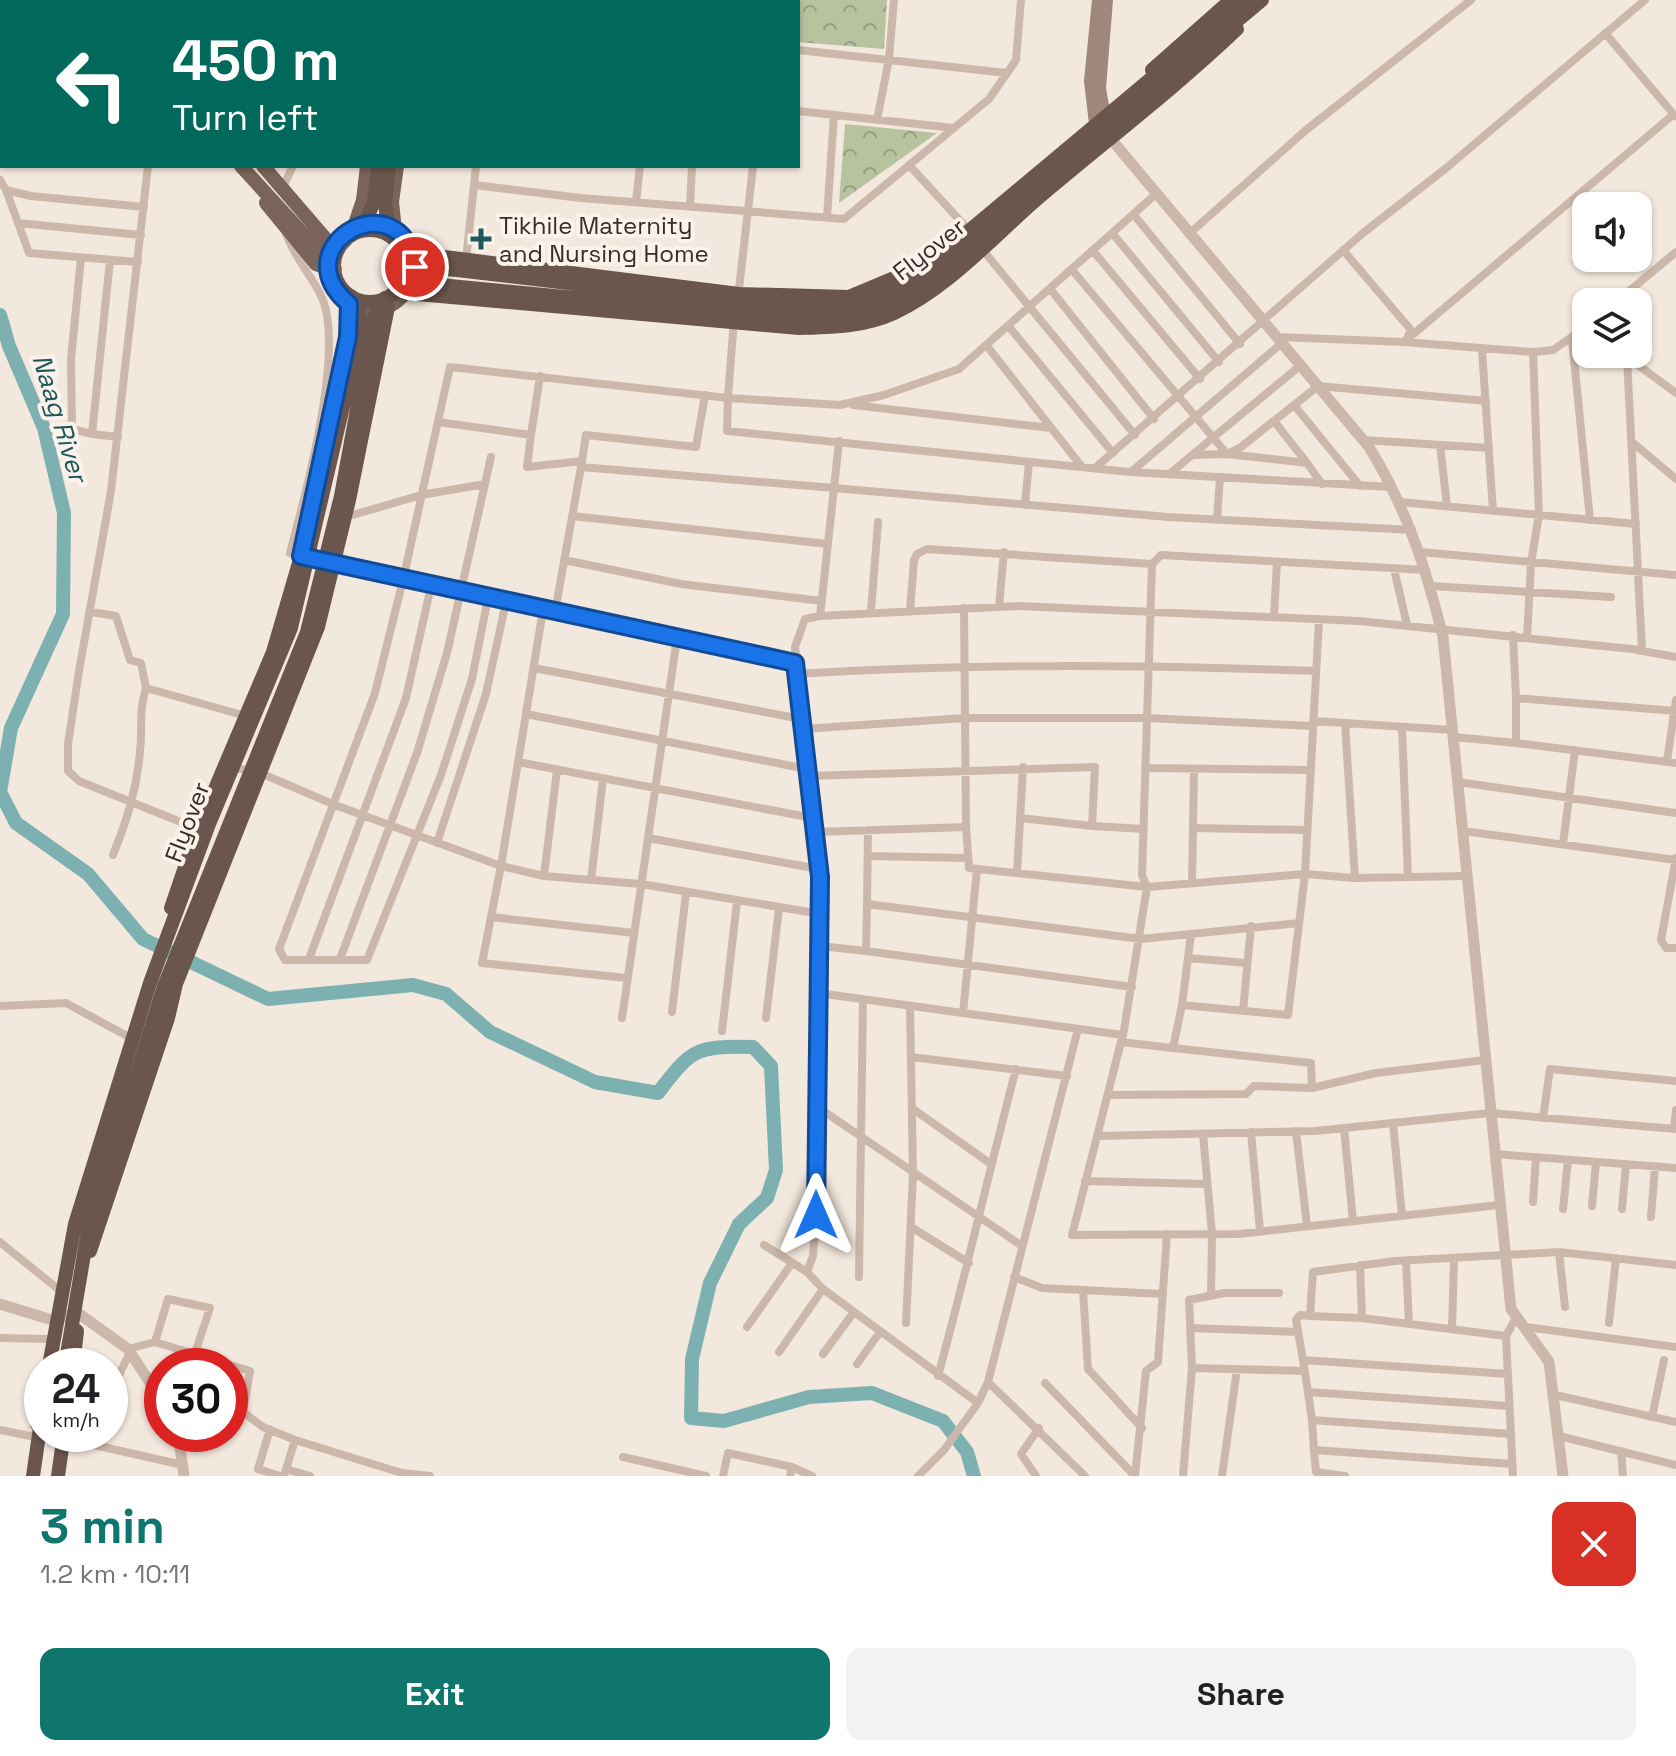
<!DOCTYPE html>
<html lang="en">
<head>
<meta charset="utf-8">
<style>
	:root { --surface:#fff; --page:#f2f2f2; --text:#202124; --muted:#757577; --accent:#0f766e }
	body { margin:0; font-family:"Space Grotesk",sans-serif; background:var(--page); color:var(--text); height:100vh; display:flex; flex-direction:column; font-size:30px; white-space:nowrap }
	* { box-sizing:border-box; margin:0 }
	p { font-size:26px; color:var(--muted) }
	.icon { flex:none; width:44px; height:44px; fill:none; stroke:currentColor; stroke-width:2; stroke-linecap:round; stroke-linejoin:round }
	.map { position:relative; height:1476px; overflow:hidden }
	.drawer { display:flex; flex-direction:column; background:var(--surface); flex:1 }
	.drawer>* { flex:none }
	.banner { position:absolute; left:0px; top:0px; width:800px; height:168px; box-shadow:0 2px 6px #0004; background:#00695c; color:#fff; overflow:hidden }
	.fabs { position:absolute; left:1572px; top:192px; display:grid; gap:16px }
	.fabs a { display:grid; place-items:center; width:80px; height:80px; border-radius:16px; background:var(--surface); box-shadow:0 2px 6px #0004; font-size:40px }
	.speed { position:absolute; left:24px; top:1348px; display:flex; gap:16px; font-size:40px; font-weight:700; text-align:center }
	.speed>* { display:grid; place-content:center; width:104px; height:104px; border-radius:50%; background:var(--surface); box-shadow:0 2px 6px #0004; line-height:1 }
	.speed small { font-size:20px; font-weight:400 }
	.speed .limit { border:12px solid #d22; background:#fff; color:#111 }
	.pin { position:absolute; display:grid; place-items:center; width:68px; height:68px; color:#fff; margin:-34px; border:4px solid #fff; border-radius:50%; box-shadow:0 2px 8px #0007 }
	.me { position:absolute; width:88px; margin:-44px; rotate:0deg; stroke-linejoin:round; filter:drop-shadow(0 0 6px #0008) }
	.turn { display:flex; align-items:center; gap:28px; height:168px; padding:0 40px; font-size:36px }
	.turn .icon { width:104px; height:104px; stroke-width:2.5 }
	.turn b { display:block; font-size:56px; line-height:68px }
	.round { display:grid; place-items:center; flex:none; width:84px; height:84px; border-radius:16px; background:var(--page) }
	.summary { display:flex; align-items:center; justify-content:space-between; height:136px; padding:0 40px }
	h1 { font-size:48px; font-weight:800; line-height:60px; color:var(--accent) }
	.cta { display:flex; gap:16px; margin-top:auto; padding:16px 40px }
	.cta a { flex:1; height:92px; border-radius:16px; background:var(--accent); color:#fff; font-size:32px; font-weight:800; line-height:92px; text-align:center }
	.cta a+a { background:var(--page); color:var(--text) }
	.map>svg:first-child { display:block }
</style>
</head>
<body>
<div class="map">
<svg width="1676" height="1476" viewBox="0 0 1676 1476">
	<defs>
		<pattern id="park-crowns" width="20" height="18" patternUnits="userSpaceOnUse" patternTransform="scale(2)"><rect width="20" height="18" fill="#b7c29e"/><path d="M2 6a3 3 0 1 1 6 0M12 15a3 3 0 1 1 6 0" fill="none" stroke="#969e81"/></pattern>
	</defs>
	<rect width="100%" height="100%" fill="#f3e8de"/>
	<path fill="url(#park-crowns)" d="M658,0H887L884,49L798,42V2Z
		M845,124L937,133L839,203Z"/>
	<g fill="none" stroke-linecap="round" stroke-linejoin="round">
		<path stroke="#7db0b0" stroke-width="14" d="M0,315L9,346L44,428L64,513L63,614L11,728L0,792L16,823L88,874L143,939L268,999L413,985L446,994L490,1032L595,1082L658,1093C692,1048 696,1046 753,1047L771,1066L776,1170L767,1198L739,1224L710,1283L692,1359L691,1418L724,1421L809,1397L872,1393L943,1421L967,1452L974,1476"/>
		<path stroke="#cbb8aa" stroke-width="8" d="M225,0L227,2
			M99,2L101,0
			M317,2V0
			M493,2V0
			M653,2V0
			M1605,33L1675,116
			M798,50L1007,73
			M798,111L954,128
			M877,120L889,59L894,0
			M0,129L2,125
			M0,137H2
			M909,165L965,226
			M148,166L111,491L79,671L68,744V771L79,781L198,829
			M0,180L6,190L31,196L144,207
			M474,185L581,198L844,219L989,99L1016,60L1021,0
			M282,189L293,166
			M6,190L29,253L138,262
			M636,202L640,166
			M690,206L692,166
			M1134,215L1240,344
			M827,217L834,115
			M18,223L141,235
			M286,233C294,258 312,275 322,298C345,351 305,496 290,553L326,561
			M1113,234L1219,362
			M1189,234L1306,130L1471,0
			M982,249L1135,435
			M1343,250L1411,330L1407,338
			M1094,252L1200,379
			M81,258L71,359L72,429L92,434
			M110,260L92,434L118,437
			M466,260L476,166
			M1073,271L1227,454L1307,463L1322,484
			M1051,290L1154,419
			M738,298L753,166
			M1616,302L1676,252
			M734,319L728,398L840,405L884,395L959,369L1156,194
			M1010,328L1113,453
			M1277,337L1404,342L1533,352L1553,350L1586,327
			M1572,339L1590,520
			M1404,342L1674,114
			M987,346L1082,467
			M1482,350L1493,511
			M1623,354L1676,393
			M853,405L1051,428
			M1294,405L1360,486
			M1274,421L1307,463
			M438,422L531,435L540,376
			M531,435L527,467L582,461
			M1363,440L1489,448
			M839,441L834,488L1168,517L1412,530
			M1632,442L1676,479
			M1440,445L1447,506
			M1192,455L1301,365
			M581,467L586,435L696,447L705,395
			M1095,468L1363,233L1445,169L1645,0
			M1131,472L1282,343
			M1172,472L1192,455L1227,454L1241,447L1318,386L1486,401
			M1400,502L1636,524
			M1025,505L1029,462
			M572,516L828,544
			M346,517L421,495L485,484
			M1217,520L1220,477
			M1420,552L1676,575
			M564,560L681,584L822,601
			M335,561L403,580L375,693L279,949L285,960H367L441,775L472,679L488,598
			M1394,569L1407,625
			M1426,570L1161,555L1152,564L1142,875L1147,887L1124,1030L1072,1235L1239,1234L1499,1205
			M1431,586L1611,597
			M999,607L1004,552
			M543,610L501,866L544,876L641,884L821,914
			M910,610L914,560L917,554L927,549L1152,564
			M91,612L116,616L130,660L141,663L146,688L246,716
			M555,612L581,467L834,488L820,616L1018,606L1359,621L1642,650L1627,358
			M871,612L878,522
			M820,616L805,619L795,647L820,877L816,1215L813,1256L807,1272L823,1289L978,1403L988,1382L1085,1476
			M1274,617L1277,562
			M1513,635L1516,698L1676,711
			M1527,637L1531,563L1539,515L1533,352
			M1637,650L1676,657
			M795,663L403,580L450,367L728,398L727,431L1130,472L1392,487
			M534,668L801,719
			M796,674C972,663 1140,665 1316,671
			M1516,698V743L1676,763
			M526,714L807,769
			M1313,721L1345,723
			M1402,728L1408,877
			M803,729L965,718H1147L1313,726
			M1453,730L1345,723L1355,878L1467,876
			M1454,737L1516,743
			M1667,761L1676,700
			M518,762L813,818
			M229,767L258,772L335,805L501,866L482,963L627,978
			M1145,768L1311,770
			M1194,769L1193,828L1307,830
			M808,776L1095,767L1092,826L1144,829
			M1458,782L1676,813
			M1020,818L1092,826
			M966,827L969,868L1147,887L1305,874L1355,878
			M868,830L867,904L1141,939L1299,923
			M1463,831L1676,860
			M815,832L966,827L964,608
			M648,838L819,869
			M437,843L486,694L506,602
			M1563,844L1575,750
			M113,855C127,820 137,789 140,751C143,725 138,716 146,688
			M868,856L967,858
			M1676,858L1661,940L1666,948H1676
			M977,869L963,1013L1123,1035
			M1017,873L1023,767
			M544,876L557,770
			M591,880L603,779
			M1192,883L1193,828
			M867,904L866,951L1132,987
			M491,917L634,933
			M820,946L866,951
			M1188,958L1246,963
			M309,959L406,698L431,586
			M340,959L417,753L447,653L491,457
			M818,993L963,1013
			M1182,1005L1191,934
			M0,1006L66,1003L129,1037
			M1243,1011L1251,926
			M672,1012L686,893
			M622,1018L677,638
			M766,1018L779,908
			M722,1031L737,902
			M1121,1042L1173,1048
			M911,1057L1067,1076
			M1312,1088L1376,1073L1485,1060
			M1108,1095L1246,1094L1254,1086L1312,1088L1311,1063L1173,1048L1182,1005L1288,1015L1305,874L1319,620
			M816,1106L1022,1246
			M913,1109L991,1164
			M1543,1118L1550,1069L1676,1081
			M1393,1123L1402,1216
			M1344,1128L1353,1221
			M1674,1129L1676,1110
			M1296,1131L1307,1226
			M1251,1132L1260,1231
			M1203,1134L1212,1234L1211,1296
			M1097,1136L1315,1131L1490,1113L1676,1129
			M1494,1154L1676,1168
			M1085,1181L1206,1184
			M1533,1202L1536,1157
			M1592,1206L1596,1162
			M1563,1209L1568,1160
			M1622,1209L1626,1164
			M1651,1217L1655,1167
			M911,1227L969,1263
			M0,1242L58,1289
			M764,1245L807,1272
			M1559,1252L1565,1307
			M1406,1261L1409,1324
			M1360,1265L1362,1318
			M859,1277L863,999
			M1014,1277L1042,1288L1163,1294
			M1083,1290L1088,1369L1142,1428
			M1310,1316L1300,1315L1296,1320L1303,1360L1508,1374
			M906,1323L913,1174L910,1006
			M1609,1323L1616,1258
			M747,1327L792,1263
			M1526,1327L1676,1347
			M1190,1328L1298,1332
			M1452,1329L1454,1259
			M1506,1336L1517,1316
			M0,1338L50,1339
			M155,1342L168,1299L210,1308L195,1353
			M128,1349L155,1342L250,1371L243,1412L263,1427L295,1440L402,1473L430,1476
			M779,1352L823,1289
			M823,1354L854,1312
			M1303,1360L1308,1392L1509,1406
			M857,1364L880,1332
			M1192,1368L1305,1371
			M938,1376C966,1274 989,1171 1016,1069
			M988,1382L1078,1029
			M1045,1383L1135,1476
			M1308,1392L1312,1420L1511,1434
			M110,1394L130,1352
			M1555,1395L1676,1422
			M1652,1417L1664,1360
			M1312,1420L1314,1450L1512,1464
			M270,1429L258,1469L280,1476
			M0,1430L35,1437
			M1559,1436L1676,1465
			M63,1438L183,1465
			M1314,1450L1316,1472L1345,1476
			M1621,1451L1623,1476
			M623,1457L706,1476
			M792,1467L812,1476
			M286,1469L310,1476
			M284,1476L295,1440
			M723,1476L728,1453L792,1467L790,1476
			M918,1476L944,1450L978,1403
			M1036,1476L1021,1454L1039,1428
			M1135,1476L1146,1371L1158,1362L1167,1234
			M1183,1476L1192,1368L1189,1300L1224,1293H1279
			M1222,1476L1237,1369
			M1513,1476L1506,1336L1362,1318L1310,1316L1313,1272L1395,1261L1559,1252L1676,1265"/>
		<path stroke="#cbb8aa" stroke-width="11" d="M1111,139L1369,447C1406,507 1426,568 1443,637L1511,1309L1549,1362L1563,1476
			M0,1304L52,1320L78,1313L128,1349L162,1401
			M178,1434L184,1476"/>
		<path stroke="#9f877b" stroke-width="12" d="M1106,124L1100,88L1107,0
			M1096,132L1090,81L1098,0"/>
		<path stroke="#7a645a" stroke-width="14" d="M121,0L122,2
			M141,0L142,2
			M385,2V0
			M417,2L418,0
			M263,166L325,238
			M266,203L316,264L328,268
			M328 267a43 43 0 1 1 86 0a43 43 0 1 1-86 0Z
			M354,227L363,200L367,166
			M395,230L392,202L397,166"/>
		<path stroke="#6a564d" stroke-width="14" d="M398,2V0
			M408,2V0
			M1152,70L1231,0
			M334 266a36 36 0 1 1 72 0a36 36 0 1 1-72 0Z
			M413,253L739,294L849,297L918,268L925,261
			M406,293L799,328C832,327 863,327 894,313C948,288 993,237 1037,199C1104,142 1174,89 1237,29
			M171,908L198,829L273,652L301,556L342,371L349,304
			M90,1251L168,1018L176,984L318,627L349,500L388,307
			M73,1366L77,1331
			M37,1424L42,1389
			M58,1476L64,1434"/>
		<g stroke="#382d29" stroke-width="5">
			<path id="rail" d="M157,0L159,2
				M12,2L14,0
				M0,17L2,15"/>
		</g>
		<use href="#rail" stroke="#faf2eb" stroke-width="2" stroke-dasharray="6" stroke-linecap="butt"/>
		<path stroke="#7a645a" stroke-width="14" d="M241,166L335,269
			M313,232L327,244L345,241"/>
		<path stroke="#6a564d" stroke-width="14" d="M389,166L385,203L389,235
			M361,231L374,202L378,166
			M405,256L431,267L704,299L848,307L902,287L1245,0
			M399,287L429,284L721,312L850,319L911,295L1262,0
			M49,1366L75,1224L150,983L209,824L291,628L347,390L360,316L351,296
			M65,1366L89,1225L164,986L307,632L341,496L374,317L385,298
			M33,1476L42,1414"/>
	</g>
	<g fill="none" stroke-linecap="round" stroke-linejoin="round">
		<g stroke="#114b97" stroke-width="20">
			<path id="route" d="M415,267C402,178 280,245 349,304L348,337L301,556L795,663L820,877L816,1215"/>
		</g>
		<use href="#route" stroke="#1a73e8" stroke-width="14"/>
	</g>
	<path fill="#1e585a" stroke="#faf2eb" stroke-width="3" d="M477 227h8v8h8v8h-8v8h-8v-8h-8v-8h8z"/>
	<g text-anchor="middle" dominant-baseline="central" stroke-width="8" stroke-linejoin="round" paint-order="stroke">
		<g font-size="24" fill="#382d29" stroke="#faf2eb" text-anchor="start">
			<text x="499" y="225">Tikhile Maternity<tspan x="499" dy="28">and Nursing Home</tspan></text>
		</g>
		<g font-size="24" fill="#382d29" stroke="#faf2eb">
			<text transform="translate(929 249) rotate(-38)">Flyover</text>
			<text transform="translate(187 822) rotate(-69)">Flyover</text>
		</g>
		<g font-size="26" font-style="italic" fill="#1e585a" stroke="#faf2eb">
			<text transform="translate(60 418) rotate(73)">Naag River</text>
		</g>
	</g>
</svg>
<div class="fabs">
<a><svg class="icon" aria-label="sound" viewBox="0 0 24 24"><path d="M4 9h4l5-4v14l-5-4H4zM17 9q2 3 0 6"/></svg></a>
<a><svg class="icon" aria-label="layers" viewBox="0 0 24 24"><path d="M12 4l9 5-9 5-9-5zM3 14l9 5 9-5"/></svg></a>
</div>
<div class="speed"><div>24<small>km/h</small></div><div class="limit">30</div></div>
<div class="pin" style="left:415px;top:267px;background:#d93025"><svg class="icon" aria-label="arrive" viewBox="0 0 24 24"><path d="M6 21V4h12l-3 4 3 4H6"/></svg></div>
<svg class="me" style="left:816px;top:1215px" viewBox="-20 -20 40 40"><path d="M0-17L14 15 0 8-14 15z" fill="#1a73e8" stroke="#fff" stroke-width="4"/></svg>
<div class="banner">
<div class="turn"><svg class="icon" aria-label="left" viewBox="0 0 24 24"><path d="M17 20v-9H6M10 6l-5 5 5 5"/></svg><div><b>450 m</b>Turn left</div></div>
</div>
</div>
<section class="drawer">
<div class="summary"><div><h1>3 min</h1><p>1.2 km · 10:11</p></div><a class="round" style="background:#d93025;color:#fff"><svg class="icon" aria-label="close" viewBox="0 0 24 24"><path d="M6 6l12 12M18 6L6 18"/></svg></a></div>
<div class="cta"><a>Exit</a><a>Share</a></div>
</section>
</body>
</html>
